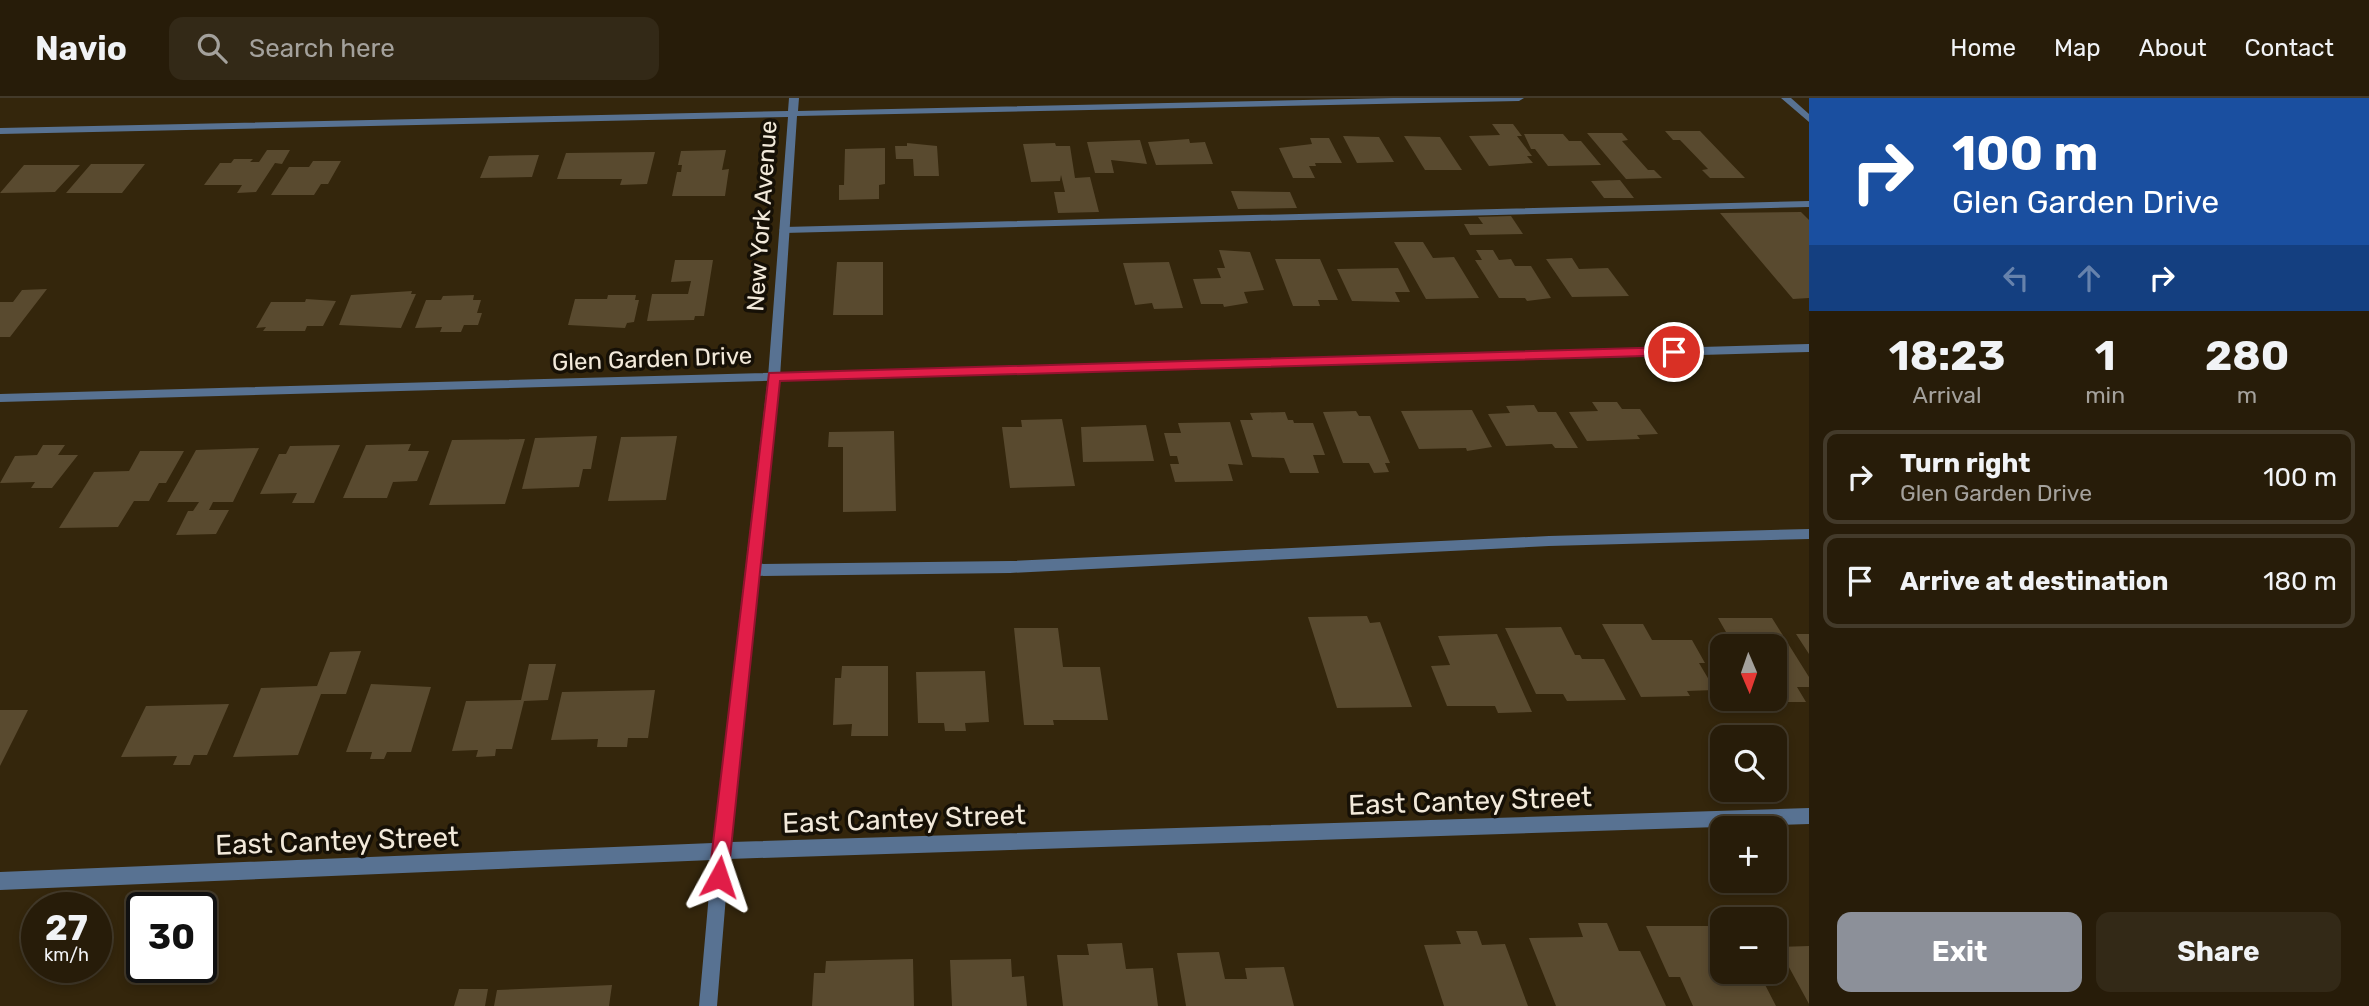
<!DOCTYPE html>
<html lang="en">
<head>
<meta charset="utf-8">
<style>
	:root { --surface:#271c09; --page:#332917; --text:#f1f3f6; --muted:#a4a19c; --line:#433a2a; --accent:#8c9099 }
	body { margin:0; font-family:Rubik,sans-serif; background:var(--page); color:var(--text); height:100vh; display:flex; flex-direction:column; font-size:26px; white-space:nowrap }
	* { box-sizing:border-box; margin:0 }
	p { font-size:23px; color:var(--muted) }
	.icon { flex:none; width:38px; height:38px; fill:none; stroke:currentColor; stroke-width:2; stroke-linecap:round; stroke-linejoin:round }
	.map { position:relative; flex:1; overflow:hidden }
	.panel { display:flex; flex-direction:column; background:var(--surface); width:560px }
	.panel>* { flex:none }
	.hud { background:#1a4fa0; color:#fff; overflow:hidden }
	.needle { width:46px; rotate:178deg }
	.fabs { position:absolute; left:1710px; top:536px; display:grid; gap:14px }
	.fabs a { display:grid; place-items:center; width:77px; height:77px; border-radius:14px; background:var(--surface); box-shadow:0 4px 10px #0003,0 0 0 2px var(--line); font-size:35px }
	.speed { position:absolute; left:21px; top:794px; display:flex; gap:14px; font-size:35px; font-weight:700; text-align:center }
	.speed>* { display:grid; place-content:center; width:91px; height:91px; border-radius:50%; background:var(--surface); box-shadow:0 4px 10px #0003,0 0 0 2px var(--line); line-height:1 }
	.speed small { font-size:18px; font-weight:400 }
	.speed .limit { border:4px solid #111; border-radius:10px; background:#fff; color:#111 }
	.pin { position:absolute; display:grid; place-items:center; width:60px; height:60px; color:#fff; margin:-30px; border:4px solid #fff; border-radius:50%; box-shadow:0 2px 7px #0007 }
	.me { position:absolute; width:77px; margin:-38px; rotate:5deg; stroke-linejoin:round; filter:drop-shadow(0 0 5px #0008) }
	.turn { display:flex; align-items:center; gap:24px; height:147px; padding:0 28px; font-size:32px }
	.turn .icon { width:91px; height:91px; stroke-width:2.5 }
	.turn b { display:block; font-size:49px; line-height:60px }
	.lanes { display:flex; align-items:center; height:66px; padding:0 28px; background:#0003; justify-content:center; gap:35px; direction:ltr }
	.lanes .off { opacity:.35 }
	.eta { display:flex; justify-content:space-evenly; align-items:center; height:119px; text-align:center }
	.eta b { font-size:42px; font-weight:700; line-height:49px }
	.primary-button { display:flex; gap:14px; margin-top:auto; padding:14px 28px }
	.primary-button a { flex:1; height:80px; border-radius:14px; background:var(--accent); color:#fff; font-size:28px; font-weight:700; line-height:80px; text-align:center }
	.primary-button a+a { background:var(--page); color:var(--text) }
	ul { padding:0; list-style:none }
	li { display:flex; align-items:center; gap:21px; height:94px; margin:0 14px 10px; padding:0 14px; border:4px solid var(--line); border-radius:14px }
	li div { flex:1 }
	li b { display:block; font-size:26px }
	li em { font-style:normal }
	header { display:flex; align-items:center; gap:42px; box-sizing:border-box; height:98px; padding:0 35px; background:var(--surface); border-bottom:2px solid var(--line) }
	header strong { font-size:33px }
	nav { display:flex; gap:38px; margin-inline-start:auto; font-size:24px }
	.search { width:490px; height:63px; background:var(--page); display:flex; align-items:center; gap:18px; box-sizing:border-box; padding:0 24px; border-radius:14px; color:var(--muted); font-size:26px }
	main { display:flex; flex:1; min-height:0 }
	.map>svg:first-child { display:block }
</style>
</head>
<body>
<header>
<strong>Navio</strong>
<div class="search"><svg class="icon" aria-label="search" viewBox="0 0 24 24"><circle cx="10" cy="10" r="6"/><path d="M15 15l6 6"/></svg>Search here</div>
<nav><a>Home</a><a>Map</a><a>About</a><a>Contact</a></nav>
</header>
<main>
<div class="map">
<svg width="1809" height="908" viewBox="0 0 1809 908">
	<rect width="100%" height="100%" fill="#34260c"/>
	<path fill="#594a2f" d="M1492,26H1513L1522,38H1517L1532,58H1527L1533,65L1489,68L1469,38L1500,37Z
		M1665,33H1700L1745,80H1710L1702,72L1708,71L1680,42H1673Z
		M1587,35H1622L1628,42L1622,43L1648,72H1654L1662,80L1626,81Z
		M1524,36H1563L1569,43H1581L1601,67L1548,68L1535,51H1531Z
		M1343,38L1379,39L1394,64L1357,65Z
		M1404,38L1440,39L1462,72H1425Z
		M1310,40H1329L1342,65H1315L1316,68H1309L1315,80H1293L1279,50L1312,46Z
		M1189,41L1190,45L1205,44L1213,66L1156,67L1148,44Z
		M1140,42L1147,66L1111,62L1114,75H1095L1087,44Z
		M907,45L937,48L939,78H914L913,61H896L895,48H907Z
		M1055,45L1056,48H1070L1075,80L1090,79L1099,114L1058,115L1054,94H1065L1061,77L1060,83L1031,84L1023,46Z
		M885,50V86L879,87V101L839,102V87H844L845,51Z
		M267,52H290L282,66L275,65L256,94L237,95L242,87H204L220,65H231L234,61H253L250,64H259Z
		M726,52L722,72L729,71L725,98H672L677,74H681L682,67H678L681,53Z
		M655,54L647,86L620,87L622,81H557L566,55Z
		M539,57L532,79L480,80L489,58Z
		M313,63H341L328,86H321L314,97H271L289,69H309Z
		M91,66H145L122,95H66Z
		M24,67H80L55,94L0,95Z
		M1620,82L1634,100H1604L1591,83Z
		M1231,93L1290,94L1297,110L1238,111Z
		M1801,114L1809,122V200L1793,201L1720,115Z
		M1511,118L1523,136L1470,137L1464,126H1483L1478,119Z
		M1394,144H1423L1433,160L1454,159L1479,200L1426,201Z
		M1219,152L1250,154L1264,192L1244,194L1248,205L1224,209L1223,206H1201L1193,181L1221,180L1217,170H1225Z
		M1476,152H1493L1499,162L1511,161L1515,168H1531L1551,200L1527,203L1525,200H1499L1475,162H1482Z
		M1572,160L1579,171L1608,170L1629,198L1572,199L1546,161Z
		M1275,161H1320L1338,202H1318L1320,208H1293Z
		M675,162H713L704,218H695L694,222L647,223L652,196H688L691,183L671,184Z
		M837,164H883V217H833Z
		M1169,164L1183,210L1154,211L1152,205L1135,207L1123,165Z
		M1398,170L1410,194H1395L1400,204L1352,203L1337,171Z
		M47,191L10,239H0V204H13L22,192Z
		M412,193L411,196H416L401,230L339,227L351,197Z
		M474,197L473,202H481L477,215H482L478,227H464L461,234H440L442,229L415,230L426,202H441L443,198Z
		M608,197H636L635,202H639L634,224L627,225L625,230L568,227L575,201H607Z
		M306,201L336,203L323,228H307L305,233H263L266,229L256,230L271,204H305Z
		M1592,304H1617L1622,311H1640L1658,336L1637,337L1640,341L1587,343L1569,314L1598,313Z
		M1534,307L1538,314H1556L1578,350H1555L1552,346L1506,348L1488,316L1510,315L1506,308Z
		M1472,312L1492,349L1467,353L1466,350L1419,351L1401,313Z
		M1356,313L1359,318H1370L1390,365H1385L1389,374L1374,375L1369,365H1343L1323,314Z
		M1285,314L1288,322H1293L1294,325H1313L1325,357H1313L1319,375H1290L1284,360L1252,359L1240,322H1253L1250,315Z
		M1062,321L1075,388L1010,390L1002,329H1022L1021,322Z
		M1230,324L1243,367L1228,366L1233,383L1175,384L1170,366H1179L1177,358H1170L1164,335H1181L1178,325Z
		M1146,327L1154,363L1083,364L1081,329Z
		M894,333L896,413L843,414V349H828L829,334Z
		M597,338L591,371H583L579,389L522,391L535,340Z
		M677,338L666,402L608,403L621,339Z
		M525,341L505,406L429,407L452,342Z
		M411,346L408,353H429L417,383L393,384L387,400H343L366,347Z
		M43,347H65L58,357H78L52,390H31L35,384L0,385L15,358L37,357Z
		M340,347L314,405H292L297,395L260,396L279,356H286L290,348Z
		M259,350L233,404H213L209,412H229L216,436L176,437L188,413H193L199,404H167L196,352Z
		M140,353H184L166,385H159L149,403H134L118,429L59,430L94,374L129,373Z
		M1367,518L1370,525L1380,524L1412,609L1337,610L1308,519Z
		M1718,520H1772L1809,579V589H1797L1806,604H1748L1746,600H1774V548H1734Z
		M1602,526H1643L1652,542H1692L1705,565H1699L1715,592L1687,593L1690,598L1641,599Z
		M1561,529L1575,557H1580L1582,561H1604L1626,602L1567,603L1563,596H1536L1505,530Z
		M1014,530H1058L1063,569H1100L1108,622H1053L1054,627H1024Z
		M1497,536L1532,614L1498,615L1495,608H1447L1431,568L1450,567L1438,538Z
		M1796,536H1809V556Z
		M361,553L346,596H321L298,657L233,659L261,590L317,588L330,554Z
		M529,566H556L548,602L524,603L512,651H496L495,658L476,659L478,652L452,653L466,603L521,602Z
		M842,568H888V638H851L852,626L833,627L835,580H841Z
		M985,573L989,624L965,625L966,633H945L944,625H918L916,574Z
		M371,586L431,589L411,654H387L384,661H370L372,654H346Z
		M655,592L648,640H628L627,649H597L598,641L551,642L562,594Z
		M229,606L207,657H194L190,667H173L177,658L121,659L146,608Z
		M0,612H28L0,668Z
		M1578,825H1607L1619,853H1640L1666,908H1556L1529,840L1583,839Z
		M1646,828H1715L1722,841V873H1758L1776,908H1693L1680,879H1669Z
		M1456,833H1477L1482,847L1505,846L1528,908H1444L1424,847L1461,846Z
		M1122,845L1126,871L1153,870L1158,908H1063L1057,857H1089L1087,846Z
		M1809,848V906L1778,849Z
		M1219,854L1225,881H1247L1245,870L1284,869L1294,908H1186L1177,855Z
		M913,861L914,908H812L814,875H825L826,863Z
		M1011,861L1012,879L1024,878L1027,908H952L950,862Z
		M612,887L609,908H494L497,892Z
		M459,891H488L485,908H454Z"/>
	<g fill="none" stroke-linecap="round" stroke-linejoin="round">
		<path fill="#587292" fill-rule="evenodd" d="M1809,103V109L784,135L779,132L784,129Z
			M1809,431V441L1549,448L1010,475L752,478L747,476L745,472L747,468L752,466L1010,463L1549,438Z"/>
		<path fill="#587292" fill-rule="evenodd" d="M789,0H799L798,13L1393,0H1524L1519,3L797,18L780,279L731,744L1809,710V726L729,761L717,908H699L712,762L0,792V774L713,745L768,279L788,19L0,36V30L788,13Z"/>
		<path fill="#587292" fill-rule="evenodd" d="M1781,0H1791L1809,16V24Z
			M1809,246V254L0,304V296Z"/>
	</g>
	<path fill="#e11d48" stroke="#92132f" stroke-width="2" d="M1674,249L1681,254L1679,257L780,283L728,779L726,786L719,788L712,786L709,779L769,275Z"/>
	<g text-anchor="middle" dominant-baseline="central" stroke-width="7" stroke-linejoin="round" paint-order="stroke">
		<g font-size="24" fill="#f2e9da" stroke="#161006">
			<text transform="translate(762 118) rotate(-86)">New York Avenue</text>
			<text transform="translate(652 261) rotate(-2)">Glen Garden Drive</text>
		</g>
		<g font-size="28" fill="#f2e9da" stroke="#161006">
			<text transform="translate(1470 703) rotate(-2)">East Cantey Street</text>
			<text transform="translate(904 721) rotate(-2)">East Cantey Street</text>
			<text transform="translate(337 743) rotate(-2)">East Cantey Street</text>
		</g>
	</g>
</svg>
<div class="fabs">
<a><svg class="needle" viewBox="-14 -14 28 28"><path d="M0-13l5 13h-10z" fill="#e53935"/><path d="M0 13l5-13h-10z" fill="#a4a19c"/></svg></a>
<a><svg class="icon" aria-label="search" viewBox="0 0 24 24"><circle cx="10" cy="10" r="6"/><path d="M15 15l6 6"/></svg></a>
<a>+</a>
<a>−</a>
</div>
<div class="speed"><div>27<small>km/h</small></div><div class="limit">30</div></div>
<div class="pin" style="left:1674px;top:254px;background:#d93025"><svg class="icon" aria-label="arrive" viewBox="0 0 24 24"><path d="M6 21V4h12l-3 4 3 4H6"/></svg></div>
<svg class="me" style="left:719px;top:779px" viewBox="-20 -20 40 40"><path d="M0-17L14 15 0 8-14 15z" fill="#e11d48" stroke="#fff" stroke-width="4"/></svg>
</div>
<section class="panel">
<div class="hud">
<div class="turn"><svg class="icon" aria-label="right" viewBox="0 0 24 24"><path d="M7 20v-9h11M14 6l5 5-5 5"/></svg><div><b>100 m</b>Glen Garden Drive</div></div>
<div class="lanes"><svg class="icon off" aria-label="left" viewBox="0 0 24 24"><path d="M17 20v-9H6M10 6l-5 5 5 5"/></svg><svg class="icon off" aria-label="ahead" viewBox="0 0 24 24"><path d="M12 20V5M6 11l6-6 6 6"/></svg><svg class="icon" aria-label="right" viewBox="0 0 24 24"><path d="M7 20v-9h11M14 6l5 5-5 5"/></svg></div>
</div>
<div class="eta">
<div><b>18:23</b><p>Arrival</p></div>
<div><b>1</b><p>min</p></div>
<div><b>280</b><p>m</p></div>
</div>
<ul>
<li><svg class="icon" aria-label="right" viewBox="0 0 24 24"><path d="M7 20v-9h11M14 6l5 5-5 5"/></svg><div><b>Turn right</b><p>Glen Garden Drive</p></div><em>100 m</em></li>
<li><svg class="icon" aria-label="arrive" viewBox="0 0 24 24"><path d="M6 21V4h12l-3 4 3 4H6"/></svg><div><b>Arrive at destination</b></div><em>180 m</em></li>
</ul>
<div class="primary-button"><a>Exit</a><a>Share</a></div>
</section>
</main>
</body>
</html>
